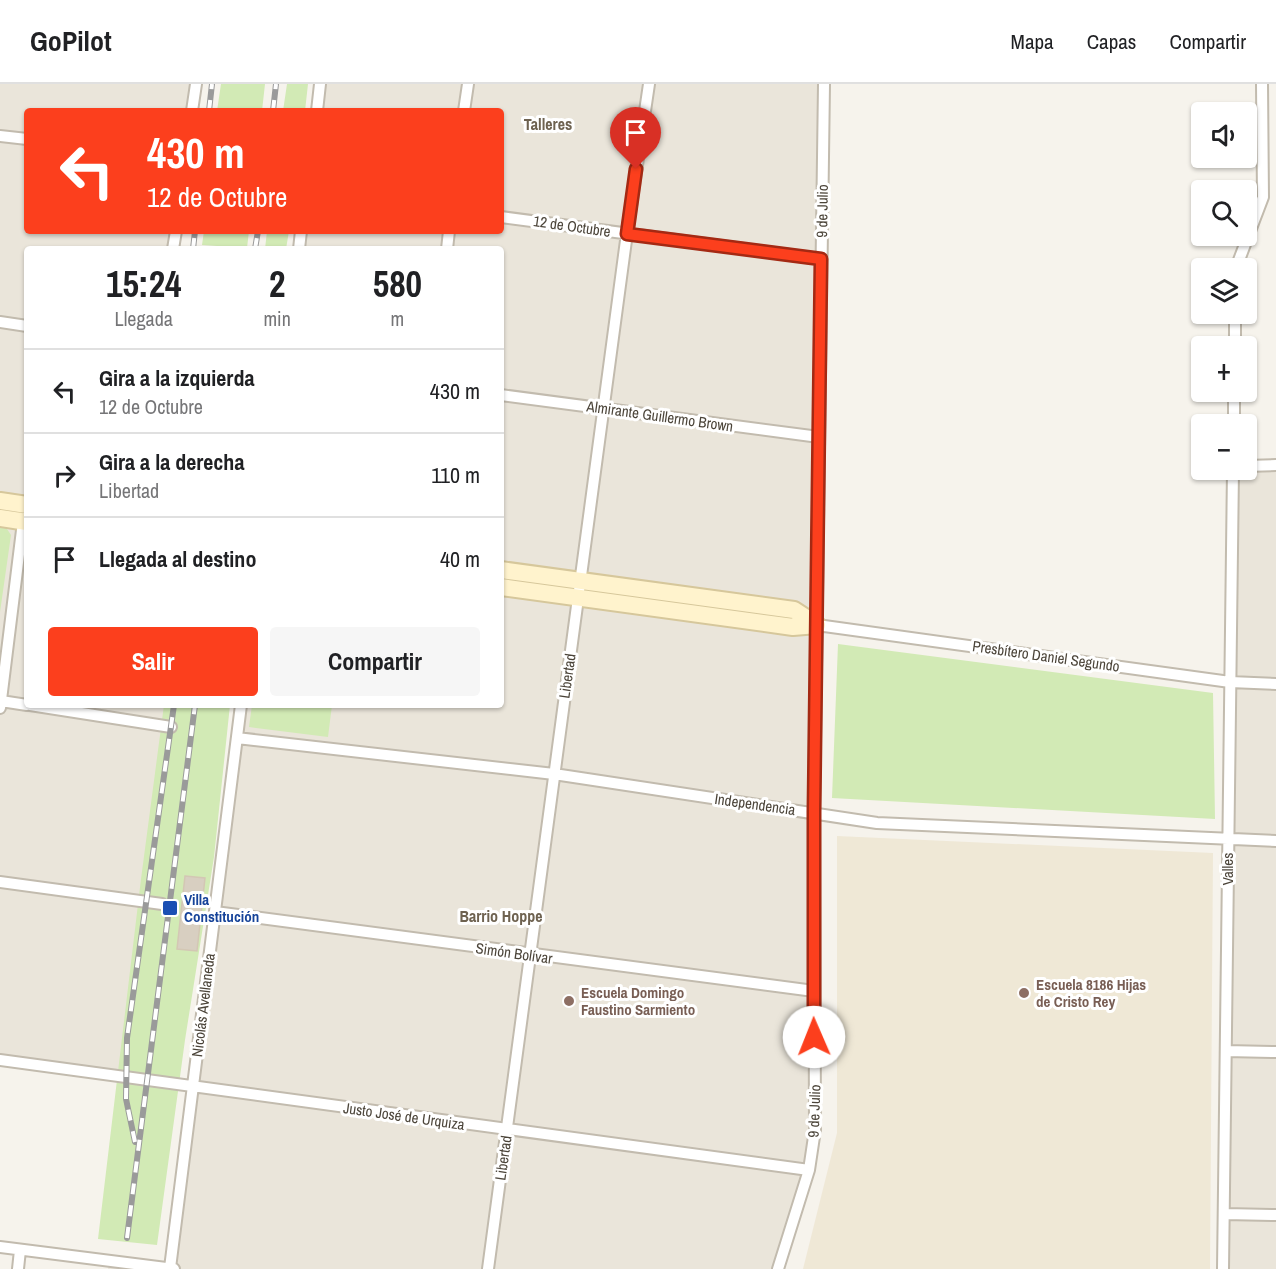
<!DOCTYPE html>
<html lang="es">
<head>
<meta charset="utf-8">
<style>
	:root { --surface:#fff; --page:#f6f6f6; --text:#202124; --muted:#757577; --line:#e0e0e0; --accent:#fc3f1d }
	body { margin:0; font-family:"Archivo Narrow",sans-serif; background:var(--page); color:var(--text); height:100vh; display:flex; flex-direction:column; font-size:22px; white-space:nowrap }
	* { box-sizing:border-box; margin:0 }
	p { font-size:20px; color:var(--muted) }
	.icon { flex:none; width:33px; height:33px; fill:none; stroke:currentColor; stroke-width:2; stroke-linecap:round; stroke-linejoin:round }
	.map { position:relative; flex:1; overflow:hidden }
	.details { position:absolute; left:24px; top:162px; width:480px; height:462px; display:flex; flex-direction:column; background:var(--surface); border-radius:6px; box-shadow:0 2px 4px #0004 }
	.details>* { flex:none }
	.top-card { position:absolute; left:24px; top:24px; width:480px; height:126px; border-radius:6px; box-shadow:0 2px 4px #0004; background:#fc3f1d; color:#fff; overflow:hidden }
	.controls { position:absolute; left:1191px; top:18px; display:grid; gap:12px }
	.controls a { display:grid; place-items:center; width:66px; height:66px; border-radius:6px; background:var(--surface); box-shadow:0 2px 4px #0004; font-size:30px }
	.pin { position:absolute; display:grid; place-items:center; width:51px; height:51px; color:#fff; margin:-62px -26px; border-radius:50% 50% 50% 0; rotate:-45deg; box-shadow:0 0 6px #0007 }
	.pin .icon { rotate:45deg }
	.me { position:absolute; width:66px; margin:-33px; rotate:359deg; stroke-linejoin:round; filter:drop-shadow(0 0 4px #0008) }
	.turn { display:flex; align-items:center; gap:21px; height:126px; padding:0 24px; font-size:27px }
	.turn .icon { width:78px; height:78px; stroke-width:2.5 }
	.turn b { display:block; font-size:42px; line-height:51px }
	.eta { display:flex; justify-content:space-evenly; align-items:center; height:102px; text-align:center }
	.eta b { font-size:36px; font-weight:700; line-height:42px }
	.primary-button { display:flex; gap:12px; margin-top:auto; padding:12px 24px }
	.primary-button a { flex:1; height:69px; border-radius:6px; background:var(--accent); color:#fff; font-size:24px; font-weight:700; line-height:69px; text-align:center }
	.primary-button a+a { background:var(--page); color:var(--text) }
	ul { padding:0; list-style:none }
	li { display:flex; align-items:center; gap:18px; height:84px; padding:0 24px; border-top:2px solid var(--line) }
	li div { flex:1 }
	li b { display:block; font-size:22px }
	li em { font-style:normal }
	header { display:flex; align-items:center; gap:36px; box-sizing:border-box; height:84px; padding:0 30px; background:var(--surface); border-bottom:2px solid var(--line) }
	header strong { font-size:28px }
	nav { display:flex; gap:33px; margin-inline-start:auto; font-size:21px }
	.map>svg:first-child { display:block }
</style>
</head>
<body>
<header>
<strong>GoPilot</strong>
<nav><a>Mapa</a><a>Capas</a><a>Compartir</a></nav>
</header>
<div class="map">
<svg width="1276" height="1185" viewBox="0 0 1276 1185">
	<rect width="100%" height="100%" fill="#f6f3ec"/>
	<path fill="#eae5da" d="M0,0H196L192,27H27V147H176L173,165H27V621H174L125,994L0,976Z
		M320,0H824L815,1046L778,1185H108L110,1177L169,1184L241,621H501V165H299L301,147H501V27H317Z
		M1276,381V1185H1223L1233,386Z"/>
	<path fill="#efe8d6" d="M837,752L1213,769L1210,1185H803L837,1049Z"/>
	<path fill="#d2eab5" d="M221,0H265L262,27H217Z
		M287,0H308L305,27H283Z
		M204,147H249L247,164L202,161Z
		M267,147H289L286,165H265Z
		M0,441L5,442L11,451L0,528Z
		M838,560L1213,609L1215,735L832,714Z
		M164,621H230L214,773L185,956L157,1161L98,1155L141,795Z
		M252,621H332L328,653L249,643Z"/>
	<path fill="#d8cfc1" stroke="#d3c7b4" stroke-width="1.5" d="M185,792L205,794L197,867L177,865Z"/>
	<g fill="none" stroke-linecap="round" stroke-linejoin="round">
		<g stroke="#c2bbae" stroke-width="14">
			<path id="minor" d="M192,27L196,0
				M317,27L320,0
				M464,27L468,0
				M0,52L27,55
				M501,133L821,175
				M173,165L176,147
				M299,165L301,147
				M447,165L449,147
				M1236,184L1263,113L1262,0
				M0,238L27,242
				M1235,262V230
				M501,311L819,353
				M1234,340V308
				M1246,382L1276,381
				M817,541L1230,598L1276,600
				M1,617L27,621
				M30,621L171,643
				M0,624L23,438L25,434
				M237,654L554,690L877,739L1276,757
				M0,798L162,820
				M215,828L814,907
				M1226,967L1276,968
				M0,976L809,1086
				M1225,1130L1276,1131
				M0,1163L174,1185
				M170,1184L241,621
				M18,1185L20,1166
				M488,1185L627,149L649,0
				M778,1185L809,1086L815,1046L814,728L824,0
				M1223,1185L1233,386"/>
		</g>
		<g stroke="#d6c79b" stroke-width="20">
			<path id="secondary" d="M0,417L27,421
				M0,434L27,438
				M501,486L794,526L817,541
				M501,503L793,543L817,541"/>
		</g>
		<use href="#minor" stroke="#fff" stroke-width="10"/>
		<use href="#secondary" stroke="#fff3cd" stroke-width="16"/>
		<g stroke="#9a9a9a" stroke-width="6">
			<path id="rail" d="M209,27L212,0
				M273,27L276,0
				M193,165L195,147
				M255,165L258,147
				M135,1058L126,1015L127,954L174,621
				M127,1154L195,621"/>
		</g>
		<use href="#rail" stroke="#fff" stroke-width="4" stroke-dasharray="11" stroke-linecap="butt"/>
	</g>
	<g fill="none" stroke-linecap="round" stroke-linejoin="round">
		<g stroke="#a42913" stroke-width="15">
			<path id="route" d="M636,85L627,150L821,175L814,728V953"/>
		</g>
		<use href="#route" stroke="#fc3f1d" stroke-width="10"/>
	</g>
	<rect fill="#1a4fb4" stroke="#fff" stroke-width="2" x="162" y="816" width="16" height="16" rx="3"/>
	<g fill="#8d6e63" stroke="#fff" stroke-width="2">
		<circle cx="1024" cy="909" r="6"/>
		<circle cx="569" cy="917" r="6"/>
	</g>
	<g text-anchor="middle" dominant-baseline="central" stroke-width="6" stroke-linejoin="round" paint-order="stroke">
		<g font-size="15" fill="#4b4439" stroke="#fff">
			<text transform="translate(822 127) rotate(-89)">9 de Julio</text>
			<text transform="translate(572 142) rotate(8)">12 de Octubre</text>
			<text transform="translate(660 332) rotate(8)">Almirante Guillermo Brown</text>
			<text transform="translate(1046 572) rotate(8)">Presbítero Daniel Segundo</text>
			<text transform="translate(567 592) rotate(-82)">Libertad</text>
			<text transform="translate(755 720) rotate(8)">Independencia</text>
			<text transform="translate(1227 785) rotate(-90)">Valles</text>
			<text transform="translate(514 869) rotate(8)">Simón Bolívar</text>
			<text transform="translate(203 921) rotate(-83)">Nicolás Avellaneda</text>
			<text transform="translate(814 1027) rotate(-88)">9 de Julio</text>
			<text transform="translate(404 1032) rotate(8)">Justo José de Urquiza</text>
			<text transform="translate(503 1074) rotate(-82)">Libertad</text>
		</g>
		<g font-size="15" font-weight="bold" fill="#164399" stroke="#fff" text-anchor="start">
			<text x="184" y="815">Villa<tspan x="184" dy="17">Constitución</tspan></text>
		</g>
		<g font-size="15" font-weight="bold" fill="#785e54" stroke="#fff" text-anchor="start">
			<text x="1036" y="900">Escuela 8186 Hijas<tspan x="1036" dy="17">de Cristo Rey</tspan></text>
			<text x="581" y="908">Escuela Domingo<tspan x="581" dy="17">Faustino Sarmiento</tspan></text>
		</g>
		<g font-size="16" font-weight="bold" fill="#6e6250" stroke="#fff">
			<text x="548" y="40">Talleres</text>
			<text x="501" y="832">Barrio Hoppe</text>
		</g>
	</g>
</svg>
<div class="controls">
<a><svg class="icon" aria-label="sound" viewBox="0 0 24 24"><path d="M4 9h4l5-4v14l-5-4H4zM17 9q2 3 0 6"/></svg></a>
<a><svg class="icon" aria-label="search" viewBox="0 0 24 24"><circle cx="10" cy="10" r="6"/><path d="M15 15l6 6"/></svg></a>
<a><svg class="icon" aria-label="layers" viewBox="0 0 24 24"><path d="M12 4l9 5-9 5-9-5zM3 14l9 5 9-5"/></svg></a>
<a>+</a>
<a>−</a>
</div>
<div class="pin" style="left:636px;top:85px;background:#d93025"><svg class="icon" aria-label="arrive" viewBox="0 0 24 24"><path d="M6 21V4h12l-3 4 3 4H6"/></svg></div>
<svg class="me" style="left:814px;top:953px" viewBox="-20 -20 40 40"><circle r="19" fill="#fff"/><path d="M0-13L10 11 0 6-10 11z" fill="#fc3f1d"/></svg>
<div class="top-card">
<div class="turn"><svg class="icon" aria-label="left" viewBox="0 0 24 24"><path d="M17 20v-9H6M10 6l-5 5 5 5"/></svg><div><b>430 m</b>12 de Octubre</div></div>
</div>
<section class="details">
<div class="eta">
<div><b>15:24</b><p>Llegada</p></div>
<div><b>2</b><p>min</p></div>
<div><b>580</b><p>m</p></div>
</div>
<ul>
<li><svg class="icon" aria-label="left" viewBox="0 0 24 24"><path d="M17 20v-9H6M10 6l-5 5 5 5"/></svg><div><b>Gira a la izquierda</b><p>12 de Octubre</p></div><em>430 m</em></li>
<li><svg class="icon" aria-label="right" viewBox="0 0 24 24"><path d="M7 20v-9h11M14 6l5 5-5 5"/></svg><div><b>Gira a la derecha</b><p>Libertad</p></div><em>110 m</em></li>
<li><svg class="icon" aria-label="arrive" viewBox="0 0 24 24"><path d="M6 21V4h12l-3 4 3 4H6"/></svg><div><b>Llegada al destino</b></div><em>40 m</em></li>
</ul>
<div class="primary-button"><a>Salir</a><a>Compartir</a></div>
</section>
</div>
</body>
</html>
